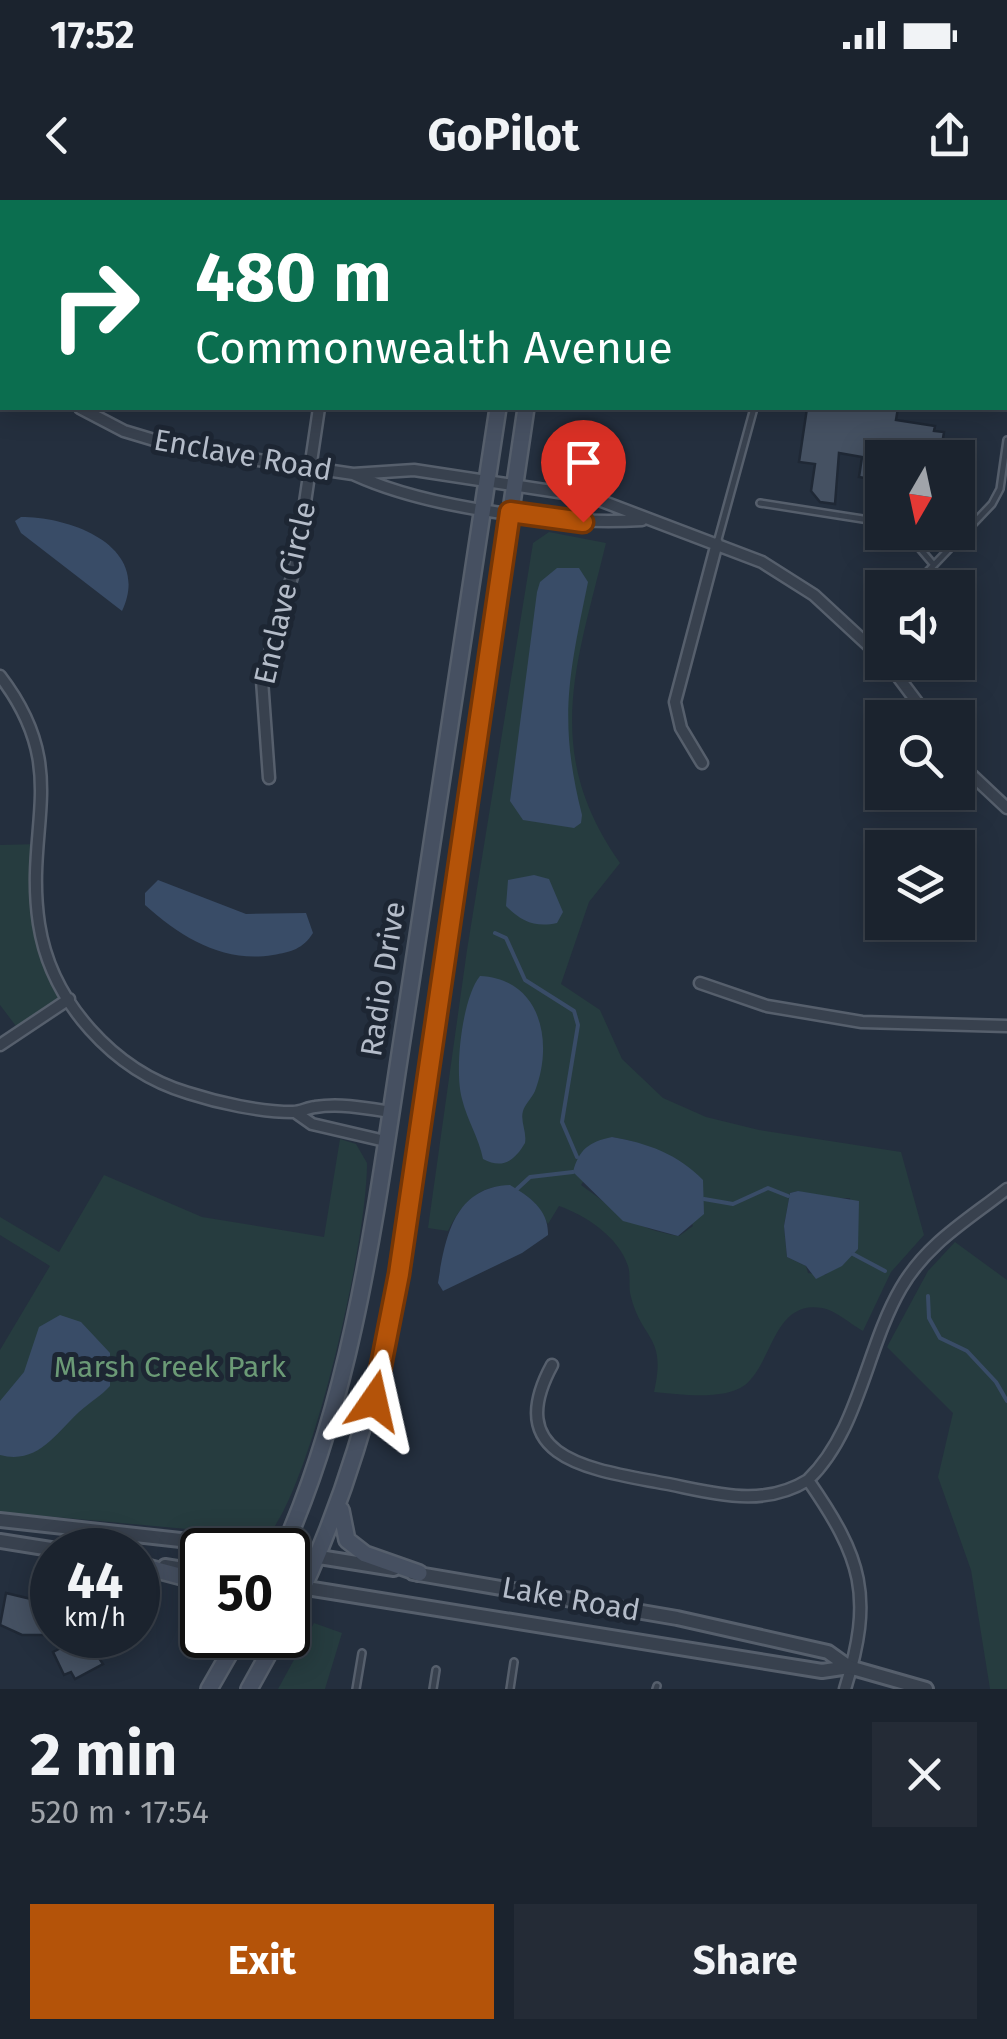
<!DOCTYPE html>
<html lang="en">
<head>
<meta charset="utf-8">
<style>
	:root { --surface:#1b232e; --page:#242b36; --text:#f1f3f6; --muted:#a0a4aa; --line:#39404a; --accent:#b45309 }
	body { margin:0; font-family:"Fira Sans",sans-serif; background:var(--page); color:var(--text); height:100vh; display:flex; flex-direction:column; font-size:38px; white-space:nowrap }
	* { box-sizing:border-box; margin:0 }
	p { font-size:32px; color:var(--muted) }
	.icon { flex:none; width:55px; height:55px; fill:none; stroke:currentColor; stroke-width:2; stroke-linecap:round; stroke-linejoin:round }
	.map { position:relative; height:1489px; overflow:hidden }
	.sheet { display:flex; flex-direction:column; background:var(--surface); flex:1 }
	.sheet>* { flex:none }
	.guide { position:absolute; left:0px; top:0px; width:1008px; height:210px; box-shadow:0 5px 25px #0003,0 0 0 2px var(--line); background:#0b6e4f; color:#fff; overflow:hidden }
	.needle { width:65px; rotate:189deg }
	.fabs { position:absolute; left:865px; top:240px; display:grid; gap:20px }
	.fabs a { display:grid; place-items:center; width:110px; height:110px; border-radius:0px; background:var(--surface); box-shadow:0 5px 25px #0003,0 0 0 2px var(--line); font-size:50px }
	.speed { position:absolute; left:30px; top:1328px; display:flex; gap:20px; font-size:50px; font-weight:700; text-align:center }
	.speed>* { display:grid; place-content:center; width:130px; height:130px; border-radius:50%; background:var(--surface); box-shadow:0 5px 25px #0003,0 0 0 2px var(--line); line-height:1 }
	.speed small { font-size:25px; font-weight:400 }
	.speed .limit { border:5px solid #111; border-radius:15px; background:#fff; color:#111 }
	.pin { position:absolute; display:grid; place-items:center; width:85px; height:85px; color:#fff; margin:-102px -42px; border-radius:50% 50% 50% 0; rotate:-45deg; box-shadow:0 0 10px #0007 }
	.pin .icon { rotate:45deg }
	.me { position:absolute; width:110px; margin:-55px; rotate:11deg; stroke-linejoin:round; filter:drop-shadow(0 0 8px #0008) }
	.turn { display:flex; align-items:center; gap:35px; height:210px; padding:0 30px; font-size:45px }
	.turn .icon { width:130px; height:130px; stroke-width:2.5 }
	.turn b { display:block; font-size:70px; line-height:85px }
	.round { display:grid; place-items:center; flex:none; width:105px; height:105px; border-radius:0px; background:var(--page) }
	.head { display:flex; align-items:center; justify-content:space-between; height:170px; padding:0 30px }
	h1 { font-size:60px; font-weight:700; line-height:75px }
	.action { display:flex; gap:20px; margin-top:auto; padding:20px 30px }
	.action a { flex:1; height:115px; border-radius:0px; background:var(--accent); color:#fff; font-size:40px; font-weight:700; line-height:115px; text-align:center }
	.action a+a { background:var(--page); color:var(--text) }
	.status { display:flex; justify-content:space-between; align-items:center; height:70px; padding:0 50px; background:var(--surface); direction:ltr }
	.status svg { height:28px; fill:currentColor }
	header { display:flex; justify-content:space-between; align-items:center; height:130px; padding:0 30px; background:var(--surface); font-size:45px; font-weight:700 }
	.map>svg:first-child { display:block }
</style>
</head>
<body>
<div class="status"><b>17:52</b><svg viewBox="0 0 49 12"><path d="M0 12V9h3v3zM5 12V6h3v6zM10 12V3h3v9zM15 12V0h3v12zM26 1h20v11H26zM47 4h2v5h-2z"/></svg></div>
<header><svg class="icon" aria-label="back" viewBox="0 0 24 24"><path d="M15 5l-7 7 7 7"/></svg>GoPilot<svg class="icon" aria-label="share" viewBox="0 0 24 24"><path d="M12 15V3M7 8l5-5 5 5M5 13v7h14v-7"/></svg></header>
<div class="map">
<svg width="1007" height="1489" viewBox="0 0 1007 1489">
	<rect width="100%" height="100%" fill="#242f3e"/>
	<path fill="#263c3f" fill-rule="evenodd" d="M549,332L606,343C577,464 541,551 620,663L589,702L561,784L600,810L622,859L663,898L706,917L759,930L901,952L924,1035L891,1072L863,1131C852,1125 835,1110 822,1108C773,1100 773,1163 745,1185C723,1201 679,1194 654,1192C667,1135 642,1141 631,1097C628,1087 631,1075 628,1066C619,1037 585,1015 559,1006L548,1024C519,968 473,978 448,1031L428,1028L467,750L533,343ZM612,937C679,949 671,968 693,1026L679,1036C631,1028 619,1012 581,985ZM798,991L823,999L850,998L858,1049L825,1075L808,1073L806,1066L787,1057L784,1026L790,993Z
		M40,644L39,724L69,799L19,830L0,805V645Z
		M340,939L356,944L367,963C367,1041 317,1261 275,1326L253,1335L0,1312V1150L50,1066L0,1035V1017L59,1052L104,975L202,1017L324,1037Z
		M955,1042L1007,1080V1489H990L971,1370L938,1277L953,1213L887,1147L928,1071Z
		M314,1423L342,1433L325,1489H278Z"/>
	<path fill="#394c67" d="M21,317C73,317 152,347 122,411L21,333L15,321Z
		M557,368H579L588,382C569,475 558,520 582,615L581,623L574,628L523,620L510,601L537,392L540,382Z
		M534,675L549,679L563,712L557,723C535,728 521,721 506,706L508,680Z
		M158,680L246,714L306,713L313,733C303,749 291,752 273,755C223,763 182,738 145,705V693Z
		M480,776C541,779 554,842 535,891C532,898 525,904 523,911C520,921 527,932 525,943C515,960 503,970 483,959C479,938 467,920 462,899C454,871 462,798 480,776Z
		M612,937C647,943 678,954 703,980L704,1014L678,1036L623,1021L573,972C579,949 589,942 612,937Z
		M510,985C530,997 549,1010 548,1035L522,1053L443,1091L438,1083C445,1038 454,987 510,985Z
		M798,991L859,1001L858,1049L842,1066L816,1079L806,1066L787,1057L784,1026L790,993Z
		M60,1115L81,1122L110,1153V1186C101,1196 90,1202 79,1212C56,1233 38,1265 0,1255V1201L24,1172L39,1127Z"/>
	<g fill="none" stroke-linecap="round" stroke-linejoin="round">
		<path stroke="#394c67" stroke-width="4" d="M495,733L506,738L525,780L574,811L578,825L562,922L577,957
			M517,989L530,977L573,972
			M704,999L733,1004L768,988L788,996
			M853,1054L885,1071
			M928,1096L929,1118L940,1138L967,1151L996,1182L1007,1201"/>
	</g>
	<path fill="#455162" stroke="#1f2835" stroke-width="2.5" d="M807,208H898L896,220L935,226L934,231L944,232L940,258H882V281L859,277L862,257L839,253L835,304L820,302L811,291L815,264L799,262Z
		M6,1393L52,1404L46,1435H22L0,1425Z
		M84,1436L103,1464L75,1479L71,1472L64,1475L53,1452Z"/>
	<g fill="none" stroke-linecap="round" stroke-linejoin="round">
		<g stroke="#565f6c" stroke-width="10">
			<path id="service" d="M840,0L856,2
				M797,2L802,0
				M950,2L953,0
				M760,303L882,322
				M906,332L933,364
				M717,343L754,208
				M912,388L992,304L1000,289L1007,240
				M864,438L882,418
				M356,1489L362,1453
				M433,1489L436,1470
				M510,1489L514,1462
				M656,1489L657,1486"/>
		</g>
		<g stroke="#565f6c" stroke-width="15">
			<path id="minor" d="M360,2L361,0
				M0,135L2,138
				M80,208L124,231L184,249L353,274L414,270L591,297L762,362L814,395L882,458
				M355,275C430,309 559,325 642,320
				M887,462L929,518
				M0,476C72,570 24,625 39,724C51,802 114,871 188,893C219,903 260,912 293,912C300,912 307,908 315,907C340,903 366,908 391,912
				M958,562L1007,608
				M702,563L681,528L675,502L717,343
				M269,578L262,480L296,363L319,208
				M700,783L767,806L862,822L1007,826
				M0,845L69,799
				M295,912L312,924L385,941
				M552,1165C502,1257 588,1269 657,1282C709,1291 760,1310 808,1280
				M845,1489C874,1396 862,1358 808,1280C859,1231 866,1148 901,1088C927,1043 968,1020 1007,989"/>
		</g>
		<g stroke="#565f6c" stroke-width="18">
			<path id="tertiary" d="M0,1320L271,1350
				M0,1341L57,1350
				M288,1352L394,1369
				M165,1366L202,1372
				M413,1373L677,1418L828,1452L849,1467L926,1489
				M288,1385L822,1471L849,1467"/>
		</g>
		<g stroke="#565f6c" stroke-width="20">
			<path id="secondary" d="M529,2L530,0
				M557,2V0
				M341,1310L347,1340L365,1354L419,1373
				M283,1350C357,1184 377,999 405,821C436,616 467,412 498,208
				M138,1365L202,1382
				M288,1419C345,1305 374,1198 399,1074L526,208
				M209,1489L240,1435
				M249,1489L279,1435"/>
		</g>
		<use href="#service" stroke="#38414e" stroke-width="5"/>
		<use href="#minor" stroke="#38414e" stroke-width="10"/>
		<use href="#tertiary" stroke="#38414e" stroke-width="12"/>
		<use href="#secondary" stroke="#465061" stroke-width="15"/>
	</g>
	<g fill="none" stroke-linecap="round" stroke-linejoin="round">
		<g stroke="#753606" stroke-width="25">
			<path id="route" d="M374,1201L399,1074L510,312L583,322"/>
		</g>
		<use href="#route" stroke="#b45309" stroke-width="18"/>
	</g>
	<g text-anchor="middle" dominant-baseline="central" stroke-width="10" stroke-linejoin="round" paint-order="stroke">
		<g font-size="30" fill="#b4bcc9" stroke="#1d2633">
			<text transform="translate(243 255) rotate(10)">Enclave Road</text>
			<text transform="translate(285 393) rotate(-77)">Enclave Circle</text>
			<text transform="translate(383 779) rotate(-81)">Radio Drive</text>
			<text transform="translate(571 1399) rotate(10)">Lake Road</text>
		</g>
		<g font-size="30" fill="#6b9a76" stroke="#1d2633">
			<text x="170" y="1167">Marsh Creek Park</text>
		</g>
	</g>
</svg>
<div class="fabs">
<a><svg class="needle" viewBox="-14 -14 28 28"><path d="M0-13l5 13h-10z" fill="#e53935"/><path d="M0 13l5-13h-10z" fill="#a0a4aa"/></svg></a>
<a><svg class="icon" aria-label="sound" viewBox="0 0 24 24"><path d="M4 9h4l5-4v14l-5-4H4zM17 9q2 3 0 6"/></svg></a>
<a><svg class="icon" aria-label="search" viewBox="0 0 24 24"><circle cx="10" cy="10" r="6"/><path d="M15 15l6 6"/></svg></a>
<a><svg class="icon" aria-label="layers" viewBox="0 0 24 24"><path d="M12 4l9 5-9 5-9-5zM3 14l9 5 9-5"/></svg></a>
</div>
<div class="speed"><div>44<small>km/h</small></div><div class="limit">50</div></div>
<div class="pin" style="left:583px;top:322px;background:#d93025"><svg class="icon" aria-label="arrive" viewBox="0 0 24 24"><path d="M6 21V4h12l-3 4 3 4H6"/></svg></div>
<svg class="me" style="left:374px;top:1201px" viewBox="-20 -20 40 40"><path d="M0-17L14 15 0 8-14 15z" fill="#b45309" stroke="#fff" stroke-width="4"/></svg>
<div class="guide">
<div class="turn"><svg class="icon" aria-label="right" viewBox="0 0 24 24"><path d="M7 20v-9h11M14 6l5 5-5 5"/></svg><div><b>480 m</b>Commonwealth Avenue</div></div>
</div>
</div>
<section class="sheet">
<div class="head"><div><h1>2 min</h1><p>520 m · 17:54</p></div><a class="round"><svg class="icon" aria-label="close" viewBox="0 0 24 24"><path d="M6 6l12 12M18 6L6 18"/></svg></a></div>
<div class="action"><a>Exit</a><a>Share</a></div>
</section>
</body>
</html>
